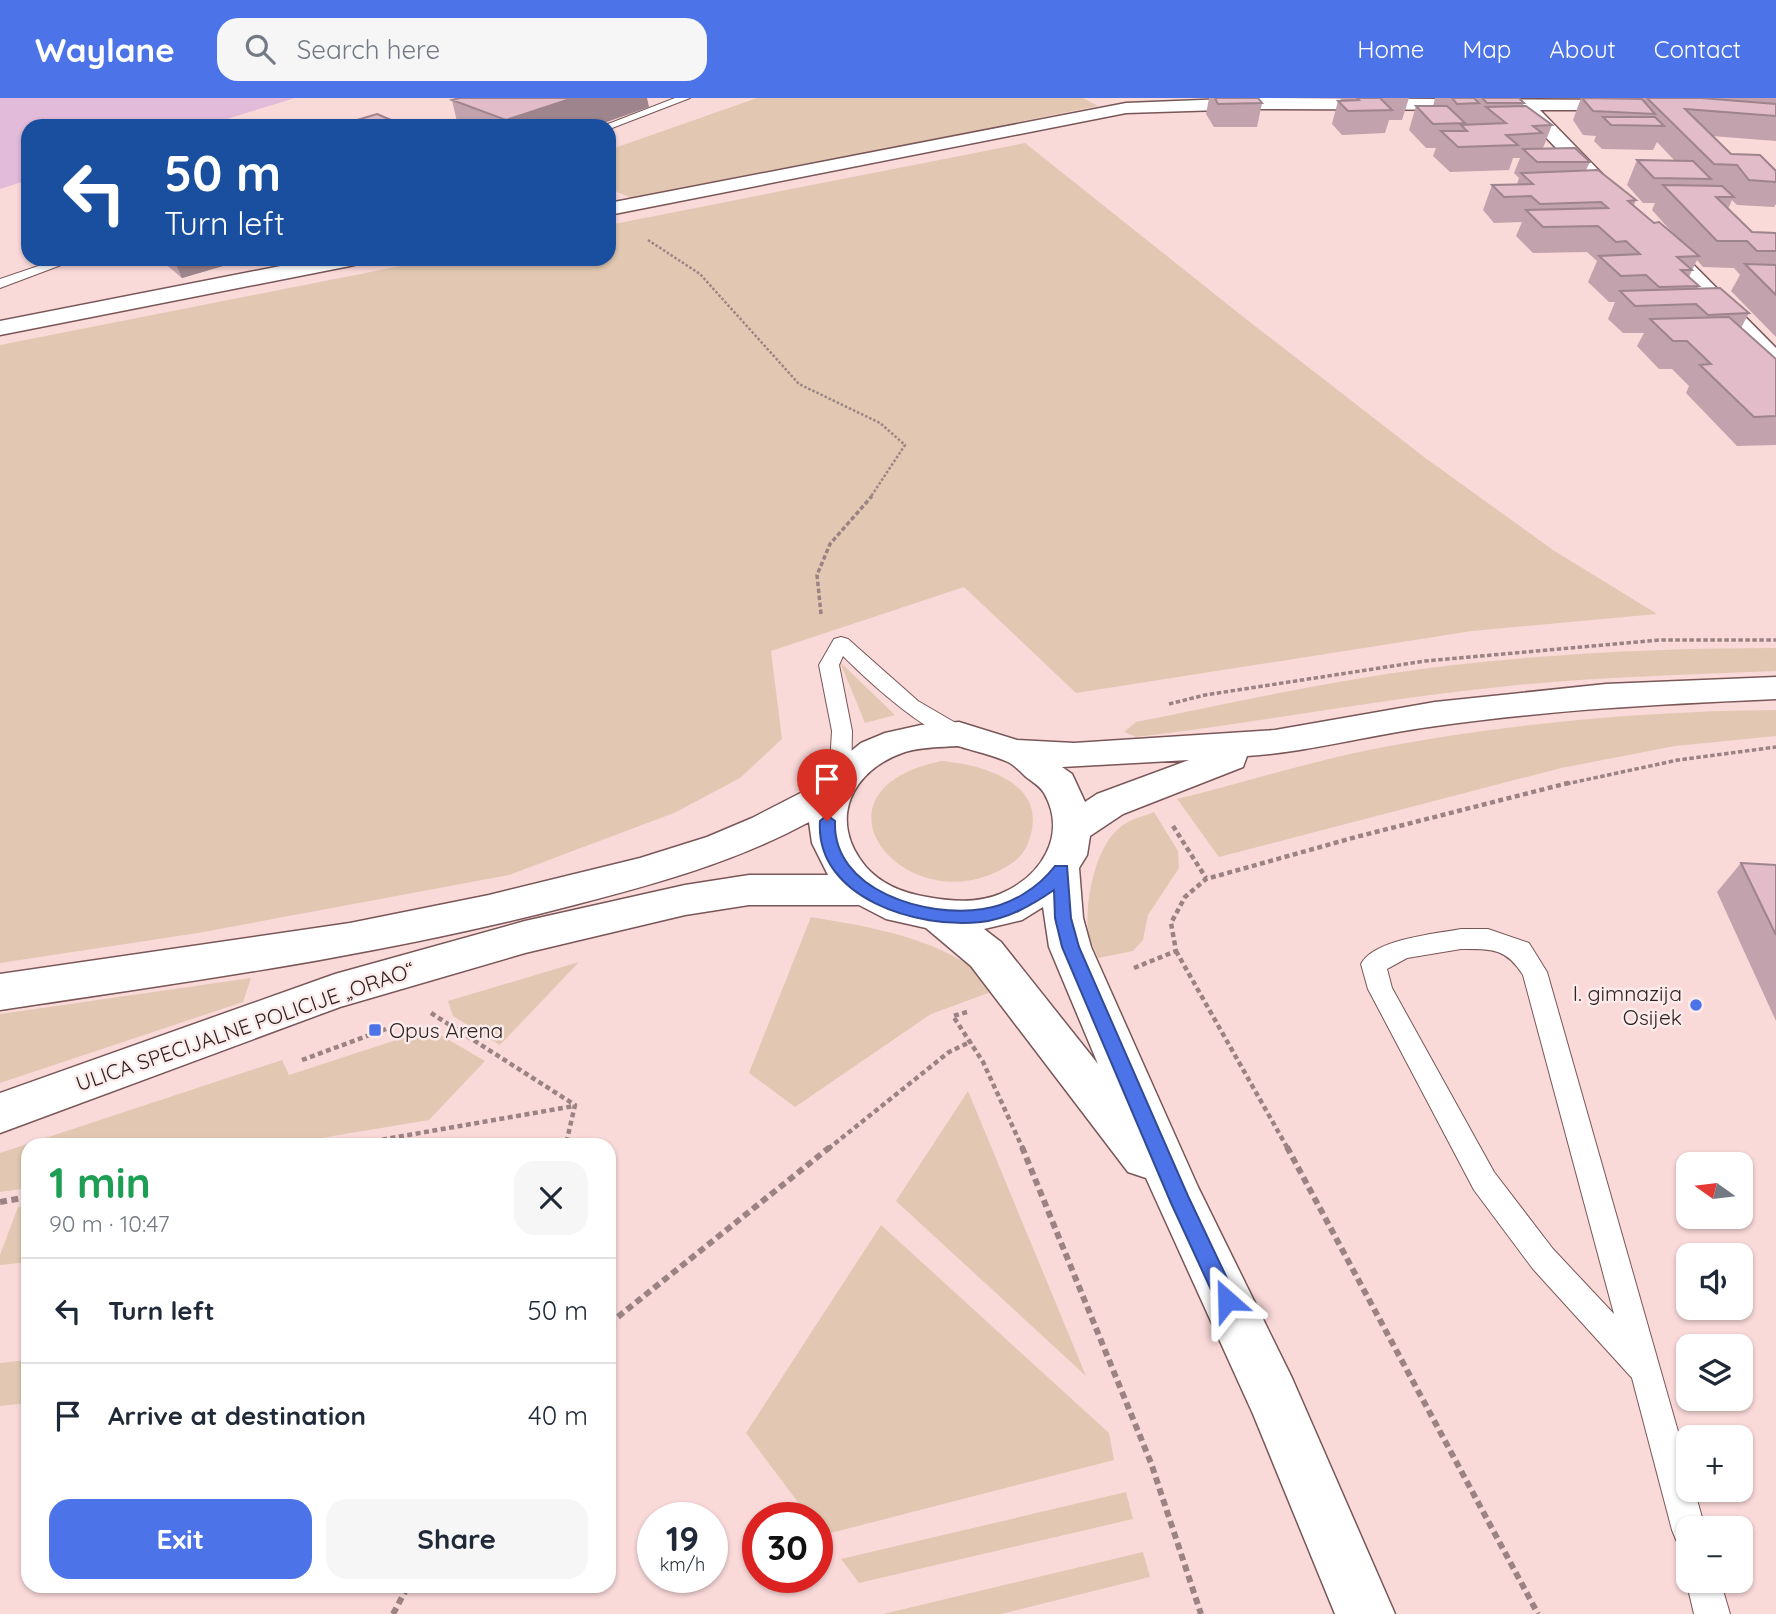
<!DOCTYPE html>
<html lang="en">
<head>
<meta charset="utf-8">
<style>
	:root { --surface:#fff; --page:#f6f6f7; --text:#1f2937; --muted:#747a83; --line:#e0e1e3; --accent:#4c73e7 }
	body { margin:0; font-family:Quicksand,sans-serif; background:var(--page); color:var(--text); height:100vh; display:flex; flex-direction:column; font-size:26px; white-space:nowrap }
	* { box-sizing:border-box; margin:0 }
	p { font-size:23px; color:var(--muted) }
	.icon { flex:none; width:38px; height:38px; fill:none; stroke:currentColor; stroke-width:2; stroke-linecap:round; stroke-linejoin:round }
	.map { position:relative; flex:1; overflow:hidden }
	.side { position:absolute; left:21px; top:1040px; width:595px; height:455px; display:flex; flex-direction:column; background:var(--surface); border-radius:21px; box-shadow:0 2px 5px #0004 }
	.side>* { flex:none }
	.banner { position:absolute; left:21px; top:21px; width:595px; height:147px; border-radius:21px; box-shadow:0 2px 5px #0004; background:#1a4fa0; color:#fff; overflow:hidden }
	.needle { width:46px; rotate:284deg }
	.controls { position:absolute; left:1676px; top:1054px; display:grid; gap:14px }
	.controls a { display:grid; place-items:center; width:77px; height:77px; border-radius:14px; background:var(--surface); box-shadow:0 2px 5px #0004; font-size:35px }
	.speed { position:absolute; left:637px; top:1404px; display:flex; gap:14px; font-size:35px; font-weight:700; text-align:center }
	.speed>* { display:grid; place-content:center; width:91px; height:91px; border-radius:50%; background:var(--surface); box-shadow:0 2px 5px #0004; line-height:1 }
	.speed small { font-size:18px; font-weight:400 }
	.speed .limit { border:10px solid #d22; background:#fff; color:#111 }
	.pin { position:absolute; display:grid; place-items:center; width:60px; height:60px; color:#fff; margin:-72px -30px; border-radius:50% 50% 50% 0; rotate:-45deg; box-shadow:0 0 7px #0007 }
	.pin .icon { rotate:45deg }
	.me { position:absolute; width:77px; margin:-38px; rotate:335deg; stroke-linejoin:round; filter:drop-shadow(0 0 5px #0008) }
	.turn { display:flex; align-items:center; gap:24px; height:147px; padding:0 28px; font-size:32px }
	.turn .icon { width:91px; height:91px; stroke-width:2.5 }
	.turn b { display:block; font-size:49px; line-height:60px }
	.round { display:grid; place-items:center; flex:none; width:74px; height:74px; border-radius:21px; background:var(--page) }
	.overview { display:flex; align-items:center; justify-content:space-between; height:119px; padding:0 28px }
	h1 { font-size:42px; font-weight:800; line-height:52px; color:#1e9e55 }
	.primary-button { display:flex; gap:14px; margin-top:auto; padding:14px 28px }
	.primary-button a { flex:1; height:80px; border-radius:21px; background:var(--accent); color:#fff; font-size:28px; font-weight:800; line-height:80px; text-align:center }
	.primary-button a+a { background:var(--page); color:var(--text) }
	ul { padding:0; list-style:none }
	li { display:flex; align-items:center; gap:21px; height:105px; padding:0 28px; border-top:2px solid var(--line) }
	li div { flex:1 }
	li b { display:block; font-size:26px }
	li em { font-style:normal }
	header { display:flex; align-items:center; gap:42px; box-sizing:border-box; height:98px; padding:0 35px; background:var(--accent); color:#fff }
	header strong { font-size:33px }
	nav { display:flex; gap:38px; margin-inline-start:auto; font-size:24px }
	.search { width:490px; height:63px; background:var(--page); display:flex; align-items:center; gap:18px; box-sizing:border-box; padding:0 24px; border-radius:21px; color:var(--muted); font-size:26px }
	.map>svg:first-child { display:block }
</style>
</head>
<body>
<header>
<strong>Waylane</strong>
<div class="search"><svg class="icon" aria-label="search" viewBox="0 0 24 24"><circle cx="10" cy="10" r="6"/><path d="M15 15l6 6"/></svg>Search here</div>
<nav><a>Home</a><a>Map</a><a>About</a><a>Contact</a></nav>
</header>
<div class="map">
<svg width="1776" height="1516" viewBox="0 0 1776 1516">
	<rect width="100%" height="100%" fill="#fad9d9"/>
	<path fill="#e2c8b2" d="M757,0H1083L1098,8L633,101L609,90V52Z
		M1025,45L1246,221L1424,359L1553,452L1657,516L1472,533L1076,595L964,489L771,553L782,641L740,680L674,715L509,777L198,835L0,865V247L436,161H609V127Z
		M1776,550V573C1684,577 1591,579 1500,589C1378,601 1258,625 1136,639L1124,634L1136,624C1241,603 1347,579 1454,567C1560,555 1669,550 1776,550Z
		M840,564L895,617L865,625Z
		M1776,612V638L1675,648L1561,670L1219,759L1177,701C1246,684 1315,662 1384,649C1513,625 1645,613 1776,612Z
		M941,663C977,666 1041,681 1032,731C1030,743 1025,755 1015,763C915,836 791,695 941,663Z
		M1154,714L1178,753L1179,770L1148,817L1143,842L1133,853L1098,860C1095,852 1090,843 1088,834C1085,803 1095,746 1123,727C1131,721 1144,718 1154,714Z
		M811,819C864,828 923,837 970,868C980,874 989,884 999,891L931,916L795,1009L749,975Z
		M579,864L500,947L453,918L448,903Z
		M251,880L243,904L0,985V916Z
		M430,931L485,963L429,1022L285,1046H28V1090L0,1094V1055L282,962L289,977Z
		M968,993L1086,1278L896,1103Z
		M28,1107V1164L0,1167V1157L18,1109Z
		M881,1127L1109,1335L1114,1362L823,1437L817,1430V1419H809L746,1335Z
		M28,1262V1305L0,1308V1265Z
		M1126,1394L1133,1421L859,1485L841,1461Z
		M1143,1454L1150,1479L1001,1516H883Z"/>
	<path fill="#e1bbd9" d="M0,0H295L204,28H28V82L0,91Z"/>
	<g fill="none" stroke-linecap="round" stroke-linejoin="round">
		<g stroke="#795657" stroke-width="2">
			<path id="lane" d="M675,0H690L612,30L603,28Z
				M59,161H77L0,190V181Z
				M841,539L848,541L918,603L966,631L969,636L966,641C938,649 864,579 843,558L839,567L852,633L851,683L848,688L840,691L832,688L829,683L832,633L819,567L834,541Z
				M1461,831H1488L1529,845L1547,874L1689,1372V1391H1694L1705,1430H1689V1449L1677,1444L1672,1432L1632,1280L1533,1171L1474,1092L1368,891L1361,866C1374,841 1435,836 1461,831ZM1461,851C1492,851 1506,850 1523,877L1614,1216L1553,1151L1494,1074L1392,890L1387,871L1407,860Z
				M1689,1475V1482H1720L1730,1516H1694L1686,1482Z"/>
		</g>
		<g stroke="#795657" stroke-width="3">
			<path id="street" d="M1252,0L1631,2L1640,7L1631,12H1540L1609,83L1612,87L1609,91H1595L1520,12L1252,11L1126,15L609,117V105L1126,5Z
				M1654,134L1662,135L1776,250V271L1767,269L1646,145L1643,140L1646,135Z
				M316,161H361L358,166L350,168L0,237V223Z
				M1776,579V601C1662,606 1549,612 1436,628C1373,636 1311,654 1247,658L1243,669L1123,716L1090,738L1087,757L1079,770L1083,820L1091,849L1198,1089L1292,1280L1395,1516H1335L1253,1316L1146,1080L1128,1074L971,868L926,830L886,821L859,807H749L685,817L525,855L340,909L0,1035V995L335,876L525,823L685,787L749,777H828L812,745L809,724C735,764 655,786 574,807C385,857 193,883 0,912V876L350,825L489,797L640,760L707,739L752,720L822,684L829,671L861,645L885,635L921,627L959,624L1017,642L1074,645L1275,632L1435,604L1606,586ZM958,648C974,653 993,657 1008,664C1014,667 1020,673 1025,678C1031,683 1040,688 1044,695C1068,737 1041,779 1000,796C976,806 950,803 927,799C903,795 882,787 866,769C827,723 851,672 905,654C922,649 940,649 958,648ZM1189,662L1097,696L1085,704L1072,676L1062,669ZM1043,809L1049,849L1098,966L1001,844L984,831L1022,822Z"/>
		</g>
		<path stroke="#9b8383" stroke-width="2.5" stroke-dasharray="2.5 2" stroke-linecap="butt" d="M648,142L700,176L799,286L880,325L905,347L870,400"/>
		<path stroke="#9b8383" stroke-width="3.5" stroke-dasharray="4.5 2.5" stroke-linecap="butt" d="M821,516L817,477L830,446L872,398
			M1169,606L1205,597L1425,563L1659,542H1776
			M1566,686L1678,662L1776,649"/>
		<path stroke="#9b8383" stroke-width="4.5" stroke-dasharray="5 3.5" stroke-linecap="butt" d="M1173,728L1206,780
			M1176,853L1288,1051
			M1134,870L1176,853L1171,825L1185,799L1206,781L1356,739L1572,684
			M967,914L953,918L983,964L1023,1051
			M431,915L575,1007L566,1046
			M302,962L386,931
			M357,1046L574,1008
			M828,1051L949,954L972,943"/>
		<path stroke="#9b8383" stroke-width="6" stroke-dasharray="7 4.5" stroke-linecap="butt" d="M1022,1049L1151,1365L1201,1516
			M1287,1049L1538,1516
			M0,1104L28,1099
			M609,1226L830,1049
			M393,1516L408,1488"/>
		<use href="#lane" fill="#fff" fill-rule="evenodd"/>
		<use href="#street" fill="#fff" fill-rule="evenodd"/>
	</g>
	<path fill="#c2a2ac" d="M1209,0H1258L1262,5L1257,29H1214L1206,16Z
		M1341,0H1409L1402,22H1389L1385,35L1342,37L1332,26L1338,3H1341Z
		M1435,0H1519L1524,5L1523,8L1552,27L1543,50L1590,64L1586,72L1636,102L1634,107L1654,125L1677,140L1652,112L1655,105H1643L1627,87L1637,62L1675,63L1657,44L1653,52L1602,51L1594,43L1596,38L1583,37L1573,22L1581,0H1776V43L1712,38L1731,56L1776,73V106L1774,109L1737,107L1732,102L1728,111L1752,134L1776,135V239L1731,193L1740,177L1734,170L1703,169L1697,162L1689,179L1699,188L1697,191L1749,215L1741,230L1776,261V347L1737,348L1686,295L1689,288L1672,271H1659L1637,248L1644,235H1623L1608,221L1615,204H1609L1588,184L1597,163L1587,154L1533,155L1516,138L1522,124L1494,125L1483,112L1492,87L1517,86L1519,80L1514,75L1520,60H1513L1509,72L1450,74L1433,58L1436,50H1426L1409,32L1416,8H1433Z
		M452,2L649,9L595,28H458Z
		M28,122V135L22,124Z
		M161,161H231L233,165L182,180L162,163Z
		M1741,765L1776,767V923L1717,794Z"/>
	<path fill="#9e848c" d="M573,0H647L649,9L595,28H507L506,22Z
		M195,161H231L233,165L182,180L176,166Z"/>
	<path fill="#e2bcc8" stroke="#9e848c" stroke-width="2" d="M460,0H573L506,22L452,2Z
		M1215,0H1258L1262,5L1218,6Z
		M1357,0H1380L1392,12L1348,13L1338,3L1359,2Z
		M1452,0H1474L1479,5L1457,6Z
		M1482,0H1519L1524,5H1487Z
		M1582,0L1642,1L1655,16L1593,13Z
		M1647,0H1701L1776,6V18L1685,11L1731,56L1760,57L1776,73V84L1749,82L1737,67L1714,66Z
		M1416,8H1447L1465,25L1433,26Z
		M1526,8L1552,27L1533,28L1542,35L1506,37L1518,47L1458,49L1441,33H1467L1461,27L1506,25L1486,9Z
		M377,16L405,28H337Z
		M1603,19H1655L1664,28L1611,27Z
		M1575,50L1590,64H1537L1523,51Z
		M1637,62L1693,63L1711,81L1654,80Z
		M1598,72L1636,102L1628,103L1654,125L1659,124L1699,158L1677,159L1692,172H1681L1699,188L1659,189L1646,177L1621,178L1599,158L1640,156L1626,143L1616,144L1598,128L1543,129L1526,112L1608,110L1601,104L1540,106L1531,98L1504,99L1492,87L1533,86L1521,75Z
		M1663,87L1722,88L1734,99H1716L1752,134L1776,135V153H1757L1747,143H1717Z
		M170,161H195L176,166Z
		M1745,166L1776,167V197Z
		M1720,190L1749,215L1708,217L1696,206L1635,208L1620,193Z
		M1729,219L1776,261V318L1754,319L1700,267L1711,266L1687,243H1673L1650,221Z
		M1741,765L1776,767V837Z"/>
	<path fill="#4c73e7" stroke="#314b96" stroke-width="2" d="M827,717L835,723C832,793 927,820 983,811C1011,807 1038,790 1055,768H1067L1071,820L1079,849L1188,1098L1234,1195L1237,1202L1234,1209L1227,1212L1219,1209L1171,1105L1062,849L1055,820L1054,792C1032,807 1008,821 981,824C919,831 815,801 820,723Z"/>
	<g fill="#4c73e7" stroke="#fcebeb" stroke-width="2.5">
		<circle cx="1696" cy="907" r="7"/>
		<rect x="368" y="925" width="14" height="14" rx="3.5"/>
	</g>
	<g text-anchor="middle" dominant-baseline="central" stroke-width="5" stroke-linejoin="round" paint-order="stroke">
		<g font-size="21" fill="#312222" stroke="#fcebeb" text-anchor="end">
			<text x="1682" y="895">I. gimnazija<tspan x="1682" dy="24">Osijek</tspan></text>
			<text x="389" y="932" text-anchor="start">Opus Arena</text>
		</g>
		<g font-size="21" fill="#312222" stroke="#fcebeb">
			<text transform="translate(245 928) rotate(-19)">ULICA SPECIJALNE POLICIJE „ORAO“</text>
		</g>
	</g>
</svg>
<div class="controls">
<a><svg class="needle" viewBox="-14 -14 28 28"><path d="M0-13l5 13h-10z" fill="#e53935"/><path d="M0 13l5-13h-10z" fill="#747a83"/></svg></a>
<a><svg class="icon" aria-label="sound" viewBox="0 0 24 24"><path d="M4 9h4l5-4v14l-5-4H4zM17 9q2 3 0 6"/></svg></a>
<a><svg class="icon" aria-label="layers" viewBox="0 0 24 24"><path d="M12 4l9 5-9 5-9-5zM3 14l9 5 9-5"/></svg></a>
<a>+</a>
<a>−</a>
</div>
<div class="speed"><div>19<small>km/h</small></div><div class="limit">30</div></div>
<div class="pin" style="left:827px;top:723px;background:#d93025"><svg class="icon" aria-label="arrive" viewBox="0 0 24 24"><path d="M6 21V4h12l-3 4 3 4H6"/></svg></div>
<svg class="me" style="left:1227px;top:1202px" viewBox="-20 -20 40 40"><path d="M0-17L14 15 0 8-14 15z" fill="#4c73e7" stroke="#fff" stroke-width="4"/></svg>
<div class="banner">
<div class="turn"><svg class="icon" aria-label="left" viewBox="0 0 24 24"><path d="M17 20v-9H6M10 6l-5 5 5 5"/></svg><div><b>50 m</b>Turn left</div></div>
</div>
<section class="side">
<div class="overview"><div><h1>1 min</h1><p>90 m · 10:47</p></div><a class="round"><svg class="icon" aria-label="close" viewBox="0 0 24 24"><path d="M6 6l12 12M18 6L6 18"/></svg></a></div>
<ul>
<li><svg class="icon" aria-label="left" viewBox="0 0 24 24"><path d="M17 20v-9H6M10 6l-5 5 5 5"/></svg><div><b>Turn left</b></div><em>50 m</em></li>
<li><svg class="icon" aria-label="arrive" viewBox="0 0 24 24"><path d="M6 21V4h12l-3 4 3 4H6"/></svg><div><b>Arrive at destination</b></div><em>40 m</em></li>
</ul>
<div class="primary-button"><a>Exit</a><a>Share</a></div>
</section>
</div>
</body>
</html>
